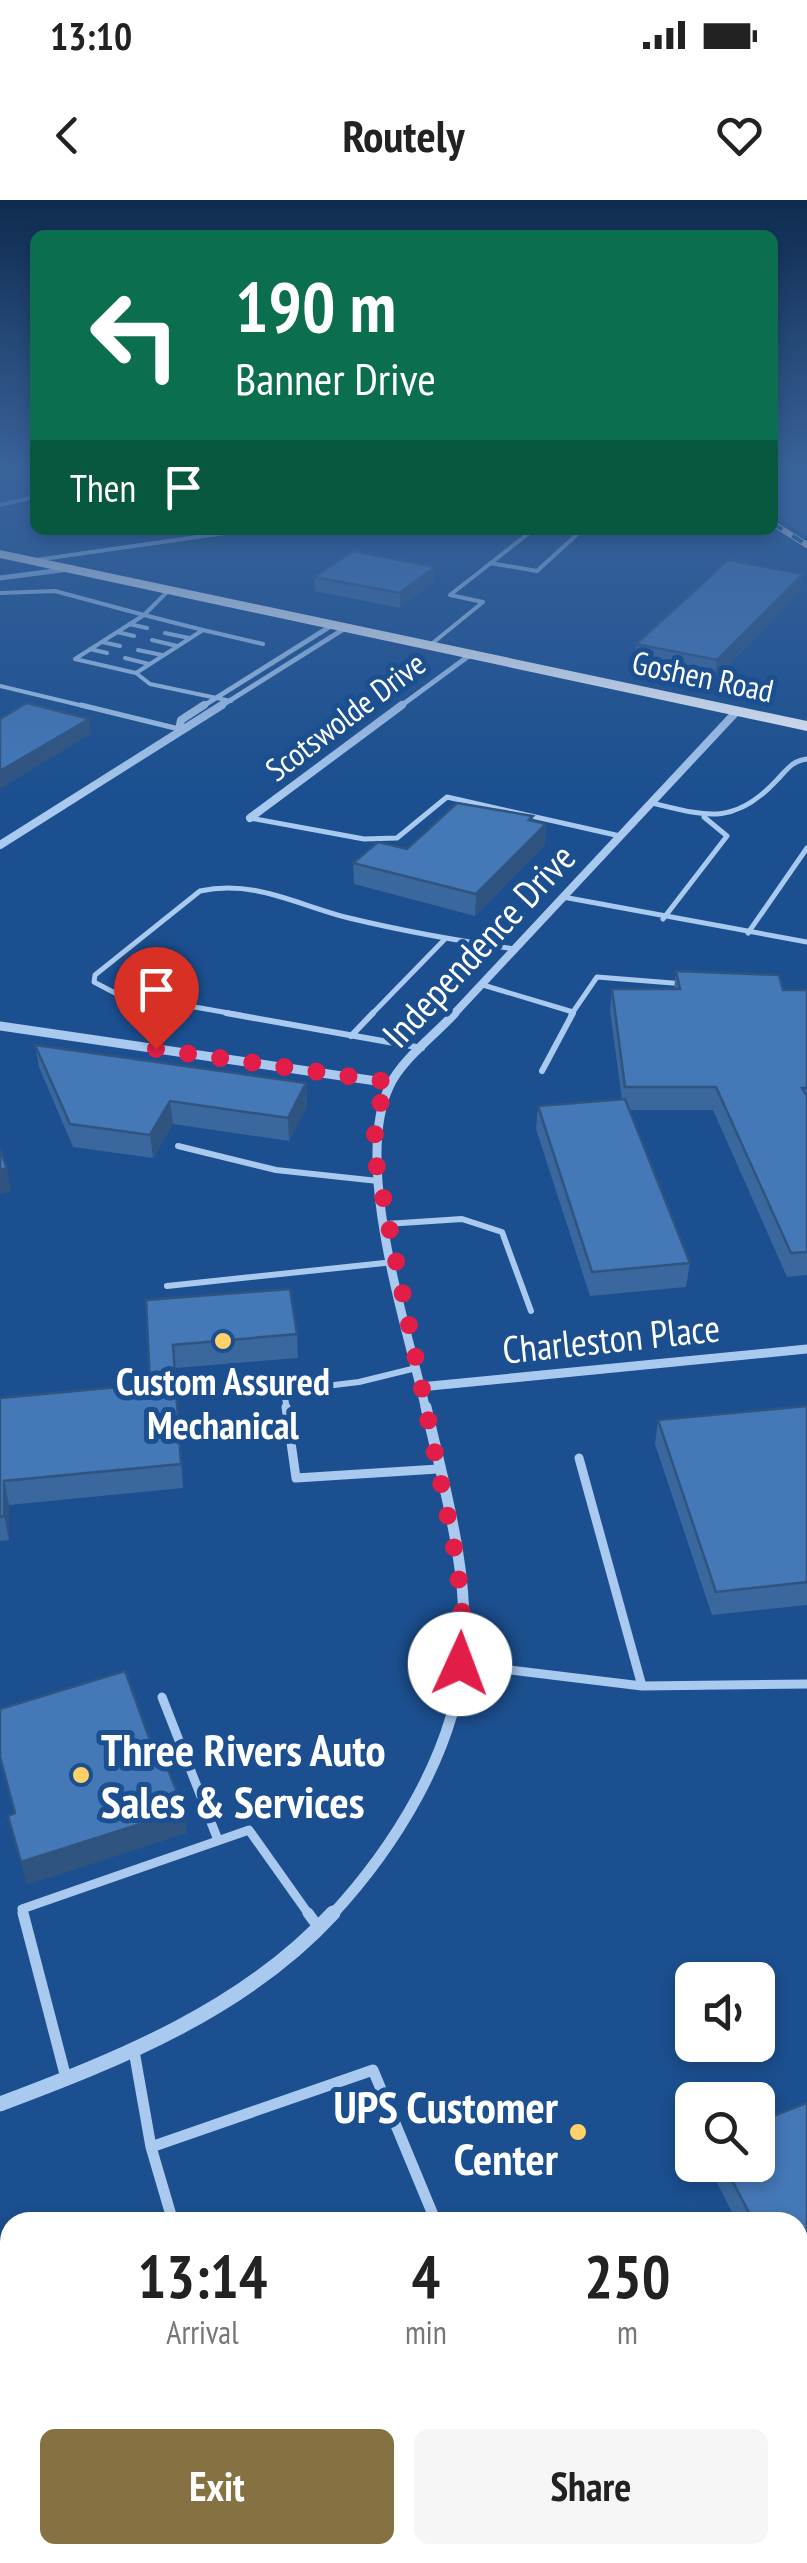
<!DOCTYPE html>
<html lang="en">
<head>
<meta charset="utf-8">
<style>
	:root { --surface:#fff; --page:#f6f6f6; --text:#222; --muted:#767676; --accent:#857141 }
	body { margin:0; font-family:"PT Sans Narrow",sans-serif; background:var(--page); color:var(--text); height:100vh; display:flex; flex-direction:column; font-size:38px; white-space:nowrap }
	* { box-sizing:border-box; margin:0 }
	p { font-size:32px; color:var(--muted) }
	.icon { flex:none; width:55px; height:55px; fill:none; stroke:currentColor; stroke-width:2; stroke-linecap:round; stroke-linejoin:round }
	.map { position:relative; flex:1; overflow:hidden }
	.side { position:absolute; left:0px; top:2012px; width:808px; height:352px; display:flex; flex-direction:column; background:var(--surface); border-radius:30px 30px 0 0; box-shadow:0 5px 15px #0003 }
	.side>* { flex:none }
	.banner { position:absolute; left:30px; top:30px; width:748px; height:305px; border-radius:15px; box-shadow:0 5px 15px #0003; background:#0b6e4f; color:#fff; overflow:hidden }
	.fabs { position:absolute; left:675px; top:1762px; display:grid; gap:20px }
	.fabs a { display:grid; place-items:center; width:100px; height:100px; border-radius:15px; background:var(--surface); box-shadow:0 5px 15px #0003; font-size:50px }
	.pin { position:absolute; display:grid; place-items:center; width:85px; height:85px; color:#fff; margin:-102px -42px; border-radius:50% 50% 50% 0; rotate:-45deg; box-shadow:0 0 10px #0007 }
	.pin .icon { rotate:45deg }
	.me { position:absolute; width:110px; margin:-55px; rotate:2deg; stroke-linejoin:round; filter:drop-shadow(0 0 8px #0008) }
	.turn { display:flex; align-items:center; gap:35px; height:210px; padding:0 40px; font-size:45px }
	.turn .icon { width:130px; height:130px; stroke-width:2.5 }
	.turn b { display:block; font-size:70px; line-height:85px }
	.then { display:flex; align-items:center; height:95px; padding:0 40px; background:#0003; gap:20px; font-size:38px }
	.eta { display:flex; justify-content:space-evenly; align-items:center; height:170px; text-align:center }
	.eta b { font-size:60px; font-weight:800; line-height:70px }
	.button { display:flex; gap:20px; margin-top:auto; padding:20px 40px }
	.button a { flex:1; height:115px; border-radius:15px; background:var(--accent); color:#fff; font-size:40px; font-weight:800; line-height:115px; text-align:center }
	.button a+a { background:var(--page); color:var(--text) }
	.status { display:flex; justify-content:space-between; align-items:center; height:70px; padding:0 50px; background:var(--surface); direction:ltr }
	.status svg { height:28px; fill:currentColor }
	header { display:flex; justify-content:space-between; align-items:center; height:130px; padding:0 40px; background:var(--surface); font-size:45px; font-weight:800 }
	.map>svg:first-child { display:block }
</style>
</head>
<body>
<div class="status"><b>13:10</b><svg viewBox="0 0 49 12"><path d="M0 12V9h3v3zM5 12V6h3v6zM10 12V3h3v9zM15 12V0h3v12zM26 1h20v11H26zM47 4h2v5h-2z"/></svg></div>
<header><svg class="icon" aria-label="back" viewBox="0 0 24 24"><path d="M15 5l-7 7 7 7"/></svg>Routely<svg class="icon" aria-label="heart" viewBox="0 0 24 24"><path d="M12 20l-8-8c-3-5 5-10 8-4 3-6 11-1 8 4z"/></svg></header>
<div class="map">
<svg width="807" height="2363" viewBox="0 0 807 2363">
	<rect width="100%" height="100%" fill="#1b4f8f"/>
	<path fill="#2e69ad" d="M772,268H807V336L773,313Z"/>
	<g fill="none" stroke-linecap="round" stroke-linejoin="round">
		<path stroke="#a9c9ee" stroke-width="4" d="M0,305L35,297
			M36,360L246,330
			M490,363L537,371L582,330
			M169,390L144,415L203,430L136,473L150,484L231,501
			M0,393L55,391L144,415
			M129,424L147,428
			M203,430L263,444
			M117,432L134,436
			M165,433L189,438
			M152,440L177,446
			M102,442L120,446
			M429,446L483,402L450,395L533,330
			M90,449L107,453
			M138,450L162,455
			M125,458L149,464
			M136,473L75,459L144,415
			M0,486L92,508"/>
		<path stroke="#a9c9ee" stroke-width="5" d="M81,505L179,529
			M652,603C706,616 734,626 776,581C787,570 791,561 807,559
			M250,618L364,639L397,638L447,597L620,636
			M563,697L807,742
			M663,719L727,636L704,617
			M748,733L807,648
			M483,785L573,812L571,815
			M573,812L597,777L685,784
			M240,815L115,793L94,782L95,775L200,691C254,679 297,705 349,718C403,731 459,741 515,749
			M371,815L444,740"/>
		<path stroke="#a9c9ee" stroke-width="6" d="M226,813L422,848
			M351,836L373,813
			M542,871L573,813
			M178,946L276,970L378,981
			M386,1024L462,1019L502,1032L531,1111
			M167,1086L394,1062
			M287,1210L284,1191L359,1182L416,1168"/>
		<path stroke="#a9c9ee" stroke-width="9" d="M286,1207L296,1278L438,1269
			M579,1258L642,1486
			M460,1464L642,1486L807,1484
			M162,1497L218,1640
			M24,1716L22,1709L249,1630L310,1716"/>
		<path stroke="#a9c9ee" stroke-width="11" d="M23,1713L66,1878
			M308,1713L319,1728
			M134,1851L151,1947L173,2022
			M151,1947L373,1870L436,2022"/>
		<path stroke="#a9c9ee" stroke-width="5" d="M0,378L69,369
			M200,508L334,424
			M218,508L347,427
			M398,508L470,455"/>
		<path stroke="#a9c9ee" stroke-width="8" d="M179,529L181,520L204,505
			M250,618L402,505
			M0,645L222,505
			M453,815L737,511"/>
		<path stroke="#a9c9ee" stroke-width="9" d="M0,826L390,883
			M420,1187L807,1149
			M426,1210C407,1127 353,965 389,887C401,860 435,835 455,813"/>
		<path stroke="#a9c9ee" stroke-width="11" d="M331,1716C395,1647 455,1551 463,1455C470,1374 444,1286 426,1207"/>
		<path stroke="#a9c9ee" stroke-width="15" d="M0,1904C120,1859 245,1809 333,1713"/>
		<path fill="#f0f6ff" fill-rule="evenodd" d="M0,350L807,521V531L0,358Z"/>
		<g stroke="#fff" stroke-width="6">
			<path id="rail" d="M772,323L807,345"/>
		</g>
		<use href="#rail" stroke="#1b4f8f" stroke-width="4" stroke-dasharray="12" stroke-linecap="butt"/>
	</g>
	<path fill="#3a679d" d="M314,377L435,381L400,408L315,391Z
		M800,392L715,479L635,463L636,444Z
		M533,616V621L546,624L545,645L475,716L354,684L353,663Z
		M676,771L783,790H807V1075L787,1077L713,910H629L690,1063L686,1087L590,1096L536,929L538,906L622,900L610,811L612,789H674Z
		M35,845L306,883L307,906L289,941L173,924L153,958L73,947L39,867Z
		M146,1100L297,1134L298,1158L175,1168L183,1288L9,1305V1340L0,1341V1198L150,1184Z
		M807,1206V1405L712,1415L655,1244L658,1220Z
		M807,1903V2159L798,2140V2022H737L708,1965H758Z"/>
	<path fill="#305480" d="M435,367V381L400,408V393Z
		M803,374L800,392L715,479L717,460Z
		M89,519L91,534L0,589V571Z
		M546,624L545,645L475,716L476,694Z
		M306,883L307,906L289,941L288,918Z
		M170,901L173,924L153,958L150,935Z
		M7,968L11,992L0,994V970Z
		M4,1281L9,1305V1340L4,1316Z
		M184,1610L187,1633L27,1685L21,1662Z"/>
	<path fill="#4478b7" stroke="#305480" stroke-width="2.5" d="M353,351L435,367L400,393L314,377Z
		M728,360L803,374L717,460L636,444Z
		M27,503L89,519L0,571V519Z
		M457,603L533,616L529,620L546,624L476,694L353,663L378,642L407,649Z
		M676,771L779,775L783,790H807V888H802L807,896V1052L791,1053L716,887H625L612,789H680Z
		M35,845L306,883L288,918L170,901L150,935L70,924Z
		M625,899L690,1063L592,1072L538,906Z
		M0,950L7,968L0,970Z
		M290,1089L297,1134L173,1145L181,1264L4,1281V1316L0,1317V1198L150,1184L146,1100Z
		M807,1206V1382L716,1392L658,1220Z
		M125,1471L160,1568L167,1567L184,1610L21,1662L8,1616L15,1613L0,1557V1509Z
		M807,1903V2125L798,2107V2022H754L724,1965H758V1922Z
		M10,2059V2355H122L124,2363H0V2063Z"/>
	<linearGradient id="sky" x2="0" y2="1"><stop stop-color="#0f2b4f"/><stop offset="0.45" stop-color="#39639b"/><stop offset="1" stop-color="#39639b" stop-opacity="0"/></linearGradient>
	<rect width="807" height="598" fill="url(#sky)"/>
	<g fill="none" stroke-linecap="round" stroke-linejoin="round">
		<path stroke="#e11d48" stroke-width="18" stroke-dasharray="0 32.4" d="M156,849L390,882L376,913L374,952L457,1362L465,1444L460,1464"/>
	</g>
	<g fill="#ffd166" stroke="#1b4f8f" stroke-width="4">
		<circle cx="223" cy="1141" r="10"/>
		<circle cx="81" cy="1575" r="10"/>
		<circle cx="578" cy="1932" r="10"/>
	</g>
	<g text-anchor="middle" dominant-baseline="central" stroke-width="10" stroke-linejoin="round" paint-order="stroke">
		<g font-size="32" fill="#fff" stroke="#1b4f8f">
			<text transform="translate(703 476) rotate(12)">Goshen Road</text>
			<text transform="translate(345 516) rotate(-37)">Scotswolde Drive</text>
		</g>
		<g font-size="38" fill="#fff" stroke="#1b4f8f">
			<text transform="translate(478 745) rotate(-47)">Independence Drive</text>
			<text transform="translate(611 1138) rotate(-6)">Charleston Place</text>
		</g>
		<g font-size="38" font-weight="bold" fill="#fff" stroke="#1b4f8f">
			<text x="223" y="1180">Custom Assured<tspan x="223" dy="44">Mechanical</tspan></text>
		</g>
		<g font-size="45" font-weight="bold" fill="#fff" stroke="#1b4f8f" text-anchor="start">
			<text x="101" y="1549">Three Rivers Auto<tspan x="101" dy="52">Sales &amp; Services</tspan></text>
			<text x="558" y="1906" text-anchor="end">UPS Customer<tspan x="558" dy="52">Center</tspan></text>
		</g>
	</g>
</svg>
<div class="fabs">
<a><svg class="icon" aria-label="sound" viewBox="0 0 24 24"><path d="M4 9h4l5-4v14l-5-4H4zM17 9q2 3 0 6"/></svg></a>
<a><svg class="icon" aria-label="search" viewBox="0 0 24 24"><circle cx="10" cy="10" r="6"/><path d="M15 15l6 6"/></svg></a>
</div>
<div class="pin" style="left:156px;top:849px;background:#d93025"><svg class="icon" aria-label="arrive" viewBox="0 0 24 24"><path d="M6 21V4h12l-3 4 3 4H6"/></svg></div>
<svg class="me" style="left:460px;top:1464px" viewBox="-20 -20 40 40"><circle r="19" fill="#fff"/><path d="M0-13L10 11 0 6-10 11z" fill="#e11d48"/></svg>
<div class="banner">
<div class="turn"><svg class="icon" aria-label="left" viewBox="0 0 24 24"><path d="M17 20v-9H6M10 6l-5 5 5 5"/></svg><div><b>190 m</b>Banner Drive</div></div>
<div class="then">Then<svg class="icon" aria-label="arrive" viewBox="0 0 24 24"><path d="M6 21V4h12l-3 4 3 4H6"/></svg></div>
</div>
<section class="side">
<div class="eta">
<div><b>13:14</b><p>Arrival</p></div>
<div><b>4</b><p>min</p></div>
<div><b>250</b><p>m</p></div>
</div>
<div class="button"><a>Exit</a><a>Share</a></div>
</section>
</div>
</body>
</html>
